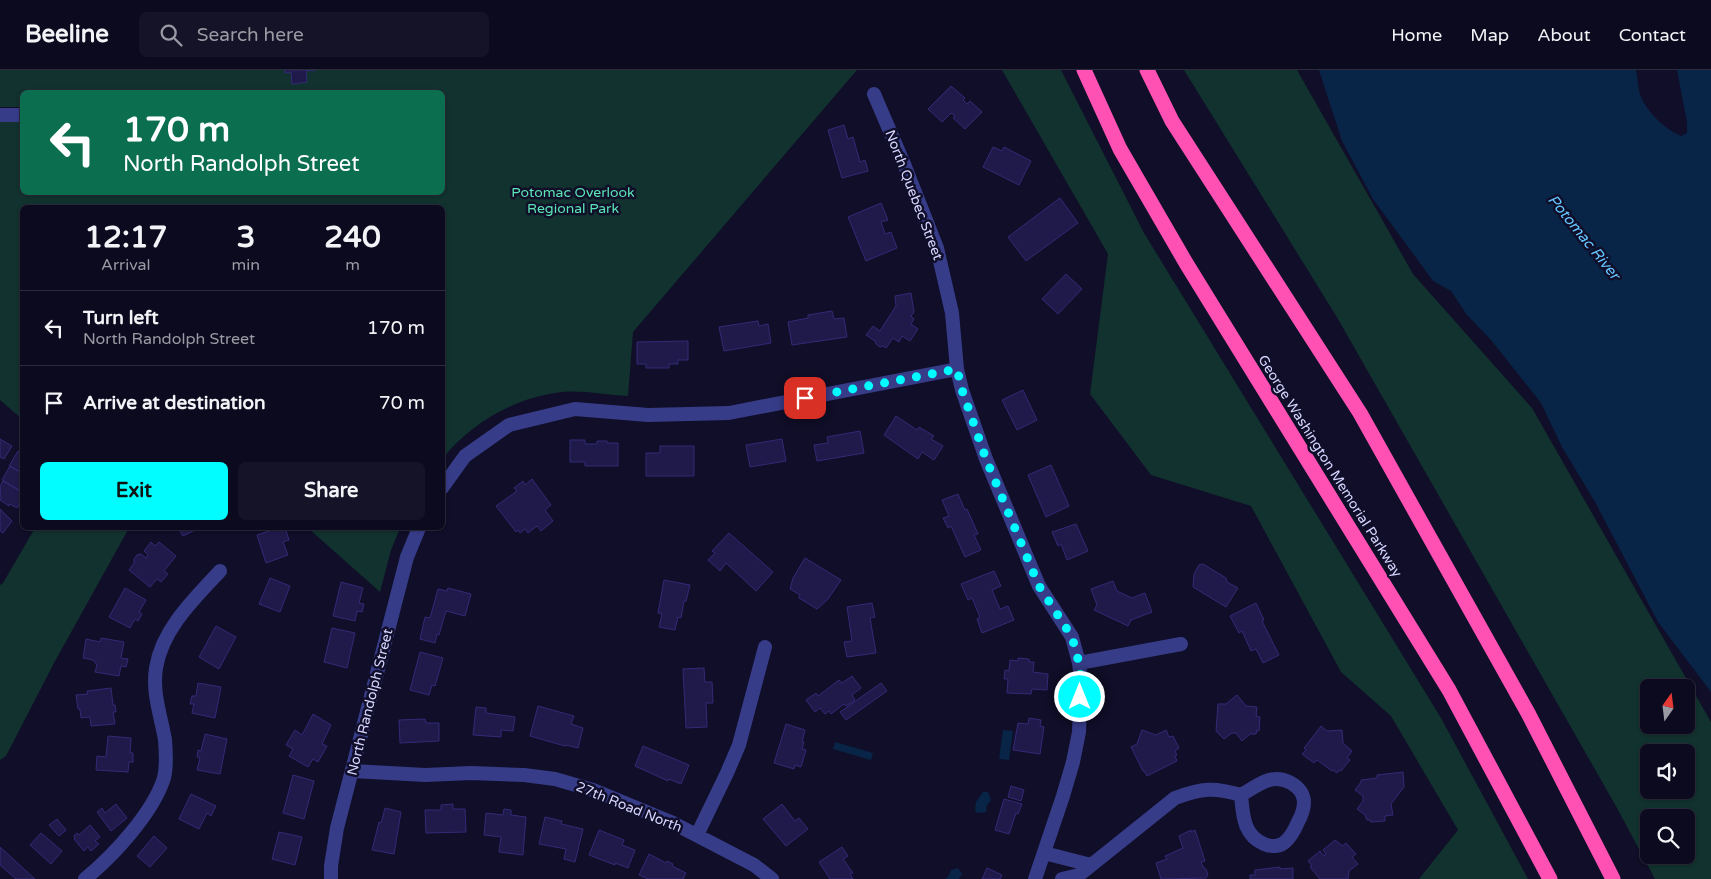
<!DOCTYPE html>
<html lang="en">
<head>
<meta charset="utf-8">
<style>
	:root { --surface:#0c0a1e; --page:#151327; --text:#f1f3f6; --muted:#9a9aa4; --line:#2c2b3c; --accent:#01fdff }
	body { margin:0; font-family:"Varela Round",sans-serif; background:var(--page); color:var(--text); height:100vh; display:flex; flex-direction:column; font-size:19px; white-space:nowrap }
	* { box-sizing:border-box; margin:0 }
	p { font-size:16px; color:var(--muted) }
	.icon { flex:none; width:28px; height:28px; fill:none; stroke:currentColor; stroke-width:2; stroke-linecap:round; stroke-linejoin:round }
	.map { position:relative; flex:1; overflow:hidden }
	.drawer { position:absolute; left:20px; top:135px; width:425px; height:325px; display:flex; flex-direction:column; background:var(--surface); border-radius:8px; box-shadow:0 1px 4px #0004,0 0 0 1px var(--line) }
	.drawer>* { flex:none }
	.hud { position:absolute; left:20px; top:20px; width:425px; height:105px; border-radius:8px; box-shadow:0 1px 4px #0004,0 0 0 1px var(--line); background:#0b6e4f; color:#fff; overflow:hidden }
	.needle { width:32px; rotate:14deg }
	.controls { position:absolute; left:1640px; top:609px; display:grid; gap:10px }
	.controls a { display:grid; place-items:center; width:55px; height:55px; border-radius:8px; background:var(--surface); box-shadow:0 1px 4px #0004,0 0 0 1px var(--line); font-size:25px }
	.pin { position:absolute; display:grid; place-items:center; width:42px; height:42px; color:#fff; margin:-21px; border-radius:10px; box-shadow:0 2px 8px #0006 }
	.me { position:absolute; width:55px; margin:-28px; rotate:0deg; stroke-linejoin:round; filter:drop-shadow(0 0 4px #0008) }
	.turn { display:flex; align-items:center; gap:18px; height:105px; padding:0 20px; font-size:22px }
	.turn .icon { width:65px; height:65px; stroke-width:2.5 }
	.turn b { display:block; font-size:35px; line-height:42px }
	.eta { display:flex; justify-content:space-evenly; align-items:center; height:85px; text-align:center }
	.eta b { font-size:30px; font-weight:700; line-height:35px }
	.action { display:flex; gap:10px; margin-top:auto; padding:10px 20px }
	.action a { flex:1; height:58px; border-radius:8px; background:var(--accent); color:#111; font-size:20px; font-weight:700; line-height:58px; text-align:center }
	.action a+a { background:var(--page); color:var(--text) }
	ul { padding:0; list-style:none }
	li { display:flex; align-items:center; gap:15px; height:75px; padding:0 20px; border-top:1px solid var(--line) }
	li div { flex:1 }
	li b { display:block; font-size:19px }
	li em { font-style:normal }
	header { display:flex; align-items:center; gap:30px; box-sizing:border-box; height:70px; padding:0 25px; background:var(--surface); border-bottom:1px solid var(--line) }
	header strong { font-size:24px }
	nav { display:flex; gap:28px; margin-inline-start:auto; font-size:18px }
	.search { width:350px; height:45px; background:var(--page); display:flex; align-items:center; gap:12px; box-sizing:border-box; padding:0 18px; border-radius:8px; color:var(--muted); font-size:19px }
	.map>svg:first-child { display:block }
</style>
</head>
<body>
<header>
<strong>Beeline</strong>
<div class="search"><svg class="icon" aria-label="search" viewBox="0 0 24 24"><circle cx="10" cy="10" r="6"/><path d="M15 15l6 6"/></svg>Search here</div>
<nav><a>Home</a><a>Map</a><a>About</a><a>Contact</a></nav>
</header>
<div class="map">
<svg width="1711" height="809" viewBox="0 0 1711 809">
	<rect width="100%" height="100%" fill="#100e28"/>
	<path fill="#11322e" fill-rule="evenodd" d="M0,0H857L633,262L628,326C606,325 584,320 562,322C516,327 471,353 443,388L442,138H22V349L0,330V51L22,50V122H442V22H22V37H0Z
		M1002,0H1061L1144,163L1441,648L1528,809H1419L1458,760L1391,646L1341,602L1251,436L1151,405L1090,324L1108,184Z
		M1184,0H1297L1413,204L1532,338L1711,652V809H1655L1617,738L1338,249ZM1649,618H1686V655H1649ZM1649,682H1686V720H1649ZM1649,748H1686V785H1649Z
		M35,458H129L54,593L6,686L0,690V515L3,513Z
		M308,458H400L391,480L380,522Z"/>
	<path fill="#082547" d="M1319,0H1636C1638,9 1638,20 1641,27C1648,43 1665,59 1681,66L1687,63V52L1677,0H1711V622L1658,552L1595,432L1562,377L1541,333L1491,270L1467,245L1451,221L1433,211L1373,129L1342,71Z
		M1003,660L1013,661L1009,690L999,689Z
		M835,672L873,683L871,690L833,679Z
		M983,722H988L991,730L987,735L986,742L977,743L975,740L976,732Z
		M958,798L962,804L959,809H945L948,807L951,800Z"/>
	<path fill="#1f1a4a" stroke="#332a77" d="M285,0H316L306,1L307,12L292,14L291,2L285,3Z
		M951,16L965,28L963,30L967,34L970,31L982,42L965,59L953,48L955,46L951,43L942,52L928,39Z
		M844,55L848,69L853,67L860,92L865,90L868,101L842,108L828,60Z
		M993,77L1002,81L1004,77L1031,91L1019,115L983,97Z
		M1060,128L1078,153L1026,191L1008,167Z
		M881,133L888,150L881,152L885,164L891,162L897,178L866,191L848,147Z
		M1066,204L1082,219L1058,244L1042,229Z
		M911,223L914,242L911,246L914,249L911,254L918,259L910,271L902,266L899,272L893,268L886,278L883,276L880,277L876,274L875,271L866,265L873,256L880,261L896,236L895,226Z
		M832,241L834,249L844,248L847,267L792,275L788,252L808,248V245Z
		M758,251L759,256L768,254L771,273L724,281L719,257Z
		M688,271V290H678V294H669V298H646V294H637V272Z
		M1023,320L1037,350L1017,360L1002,330Z
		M896,346L917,360L919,357L934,366L931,369L943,376L934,390L922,382L918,389L884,365Z
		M860,361L864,383L817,391L814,375L828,373L827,367Z
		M0,369L12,376L4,389L0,387Z
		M782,369L786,391L750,397L746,375Z
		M570,370H585V374H597V371H607V373H618V396H585V392H570Z
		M660,376H694V406H646V383H660Z
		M18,381L22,384V403L9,396Z
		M1051,395L1069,436L1046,447L1028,405Z
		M10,396L22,403V422L2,410Z
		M532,409L551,435L545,440L553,451L541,461L537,456L528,463L525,459L520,463L518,460L516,462L496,436L517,421L514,418L523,411L525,415Z
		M3,411L22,422V430L17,438L10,434L9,436L0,430L1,429L0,416Z
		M958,424L965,440L967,439L978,464L974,465L981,480L965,487L951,456L948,458L943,448L949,446L942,430Z
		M0,439L12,451L3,463L0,461Z
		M1076,454L1088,481L1067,490L1061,474L1058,476L1052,462Z
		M178,458H199L183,466Z
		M271,458H285L289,470L283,472L288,485L266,493L257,465L272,460Z
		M729,463L773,502L756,521L726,493L720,501L708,490L715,483L712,481Z
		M151,472L155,476L159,472L176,486L164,501L168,504L161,512L157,509L150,517L129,500L134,493V489L137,485L141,484L146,488L148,485L144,481Z
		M805,488L841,510L828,529L817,539L799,528L800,525L790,519L793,508Z
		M1203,494L1226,508L1227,512L1238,518L1226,537L1193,517L1194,504L1199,495Z
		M994,501L1001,516L992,520L1000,539L1008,536L1014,550L982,563L977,549L980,547L972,528L968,530L961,514Z
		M270,508L290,516L280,542L259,534Z
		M664,510L690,515L686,531H684L681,548L678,547L675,560L659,557L662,544L658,543Z
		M1113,511L1117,521L1132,528L1145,523L1152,542L1131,550L1128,556L1094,540L1097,535L1091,519Z
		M341,512L363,518L359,533L364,534L362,542L357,541L355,551L333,546Z
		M125,518L146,530L139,542L142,544L138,551L135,549L130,558L109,547Z
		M448,518L471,524L465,546L446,541L439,565L437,564L435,573L420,569L425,547L430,548L438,519L447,521Z
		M872,533L875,547L870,548L876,583L847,587L844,572L852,571L847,537Z
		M1256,533L1264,550L1262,551L1279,585L1263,593L1256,579L1251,581L1242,561L1239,563L1230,546Z
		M216,556L236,567L219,599L199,587Z
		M332,558L355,563L347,598L324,592Z
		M101,568L124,572L121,588L128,589L126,597L121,596L119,606L95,602L97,595L93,590L83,588L86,569L100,572Z
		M420,582L443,588L435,616L432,615L429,625L410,620Z
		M1018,588L1029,589V592H1034L1033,602L1048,604L1047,620L1032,619L1031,624L1007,623L1008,609H1004L1005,600L1009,601L1010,590L1018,591Z
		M704,598L705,612H712L713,633H706L707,657L686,658L683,599Z
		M852,606L861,618L852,625L855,630L846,636L844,634L831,644L829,641L825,644L820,638L815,642L806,630L816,623L818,626L839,610L842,613Z
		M198,613L221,617L215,648L192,643L194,634H190L192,626H196Z
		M881,613L887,621L846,650L840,642Z
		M111,618L113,635H115L116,642H113L115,654L91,656L90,647L81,648L80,639H78L76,625L88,624L87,621Z
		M1237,625L1246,636L1257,637L1256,646L1260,647L1259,661L1257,660L1256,664H1250L1242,671L1236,663H1232L1224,669L1216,661L1218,634H1226Z
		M538,636L574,646L571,654L583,658L578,678L566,675L565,676L530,666Z
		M476,637L486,638V643L515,647L513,661L501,660V667L473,665Z
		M313,644L331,655L322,674L327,676L318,692L313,689L308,697L289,686L293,679L286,675L295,660L302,665Z
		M1029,648L1041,650L1040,656L1044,657L1040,684L1013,680L1018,653L1028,654Z
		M425,649L426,653H439V671L400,673L399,650Z
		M786,654L805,660L802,672H804L802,679L806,680L801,697L795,695L794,699L774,693Z
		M1321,656L1327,661L1342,660L1343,673L1352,681L1347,688L1350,690L1341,701L1339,700L1337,703L1333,700L1332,701L1317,690L1314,693L1302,684L1306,680L1304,678Z
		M1142,660L1156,665L1166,660L1169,667L1173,666L1179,678L1175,681L1177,685L1175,686L1177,691L1147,706L1144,701H1143L1131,677L1137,674Z
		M205,664L227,669L220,704L197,700L200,688L197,687L198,680L201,681Z
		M108,666L131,668L130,683H133V692H129L128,702L96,700L97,686L106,687Z
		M643,676L689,695L681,714L669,709L668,711L635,696Z
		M1403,702L1404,717L1391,734L1393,745L1385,746V751L1371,752L1370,750H1367L1365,745L1357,739L1363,731V726L1355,720L1361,712V710L1377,708V705Z
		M293,705L314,711L304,749L283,743Z
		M1011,716L1024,720L1021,731L1008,727Z
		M191,724L216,736L211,746L207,743L199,759L179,749Z
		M1004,729L1022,734L1018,744L1016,743L1009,764L995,760Z
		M116,734L127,748L111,761L97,742L102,738L105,743Z
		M453,734V739H465L466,762L426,763L425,740H441V735Z
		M782,734L795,751L799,748L808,759L786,776L763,749Z
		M385,738L401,742L394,784L372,780L379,752L381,753Z
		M504,739L511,740V745L526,747L523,785L499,782L501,767L484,765L486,743L503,745Z
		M545,747L562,751L561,754L583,759L575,792L564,789L566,779L539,774Z
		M57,749L66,760L59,766L49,755Z
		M90,755L100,767L95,771L99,774L91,781L88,777L84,781L74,769L75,768L74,766L77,763L79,765Z
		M599,760L624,770L622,775L635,780L628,798L615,793V795L589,785Z
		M1191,760V762L1195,760L1205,791L1201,792L1203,797L1206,799L1208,805L1206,808L1161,809L1156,793L1167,789L1165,786L1183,778L1179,766Z
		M279,762L302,767L295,795L272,789Z
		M41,763L62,781L51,794L30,775Z
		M154,766L167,778L150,797L137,786Z
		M1335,770L1343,776L1346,773L1356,784L1352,787L1358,794L1349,801L1348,809H1320L1310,797L1312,796L1308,791L1320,781L1324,786L1326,784L1323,780Z
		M0,777L35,809H16L0,795Z
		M842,777L848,786L843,789L853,803L850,804L853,809H830L819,792Z
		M649,784L666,793L667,791L673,794L672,796L686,803L683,809H648L639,805Z
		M1280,797V799L1293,798V809H1250V805H1255V800Z
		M987,798L1002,805L1000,809H982Z"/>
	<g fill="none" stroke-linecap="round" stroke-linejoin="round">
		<path stroke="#373c89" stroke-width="14" d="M874,24L904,94L937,178L952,243L957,299L962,320L986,389L1039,516L1072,567L1079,593L1081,610L1079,662L1073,692L1063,726L1035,809
			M0,45H22
			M442,418L465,386L509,355L575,339L648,345L729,343L957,299
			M1079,593L1181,574
			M353,701L425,705L471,703L524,705L555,709L593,720L673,753L754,795L772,809
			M697,765L727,703L739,675L765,577
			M1044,783L1091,795
			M85,809C113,786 153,743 164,708C167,696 166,682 165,670C161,646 152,623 156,598C162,559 195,528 220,501
			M331,809V796L337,758L407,487L419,458
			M1062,809L1079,805L1175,728C1202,718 1214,717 1241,725C1243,745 1243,765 1264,774C1270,777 1280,777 1285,772C1291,767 1295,759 1298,752C1306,737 1308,723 1291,713C1284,709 1276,708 1269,710C1259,713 1250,720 1241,725"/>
		<path stroke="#ff50b4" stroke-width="15" d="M1084,0L1120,79L1186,193L1449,620L1550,809
			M1147,0L1172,51L1360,343L1528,643L1613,809"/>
	</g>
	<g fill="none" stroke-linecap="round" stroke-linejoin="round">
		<path stroke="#01fdff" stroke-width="9" stroke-dasharray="0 16.2" d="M805,328L957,299L962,320L986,389L1039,516L1072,567L1079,593L1081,610L1080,627"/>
	</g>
	<g text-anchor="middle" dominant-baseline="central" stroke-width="5" stroke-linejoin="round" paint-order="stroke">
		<g font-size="14" fill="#5be5b6" stroke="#100e28">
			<text x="573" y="122">Potomac Overlook<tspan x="573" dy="16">Regional Park</tspan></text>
		</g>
		<g font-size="14" fill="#d6d5ff" stroke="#100e28">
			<text transform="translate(914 125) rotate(69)">North Quebec Street</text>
			<text transform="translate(1330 396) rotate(58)">George Washington Memorial Parkway</text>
			<text transform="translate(370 632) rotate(-76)">North Randolph Street</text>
			<text transform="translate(629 737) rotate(22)">27th Road North</text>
		</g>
		<g font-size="15" font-style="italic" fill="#63c5ff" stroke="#100e28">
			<text transform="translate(1584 167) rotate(51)">Potomac River</text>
		</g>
	</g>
</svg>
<div class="controls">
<a><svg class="needle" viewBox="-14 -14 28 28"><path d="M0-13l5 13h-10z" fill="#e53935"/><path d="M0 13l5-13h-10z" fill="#9a9aa4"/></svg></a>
<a><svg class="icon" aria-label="sound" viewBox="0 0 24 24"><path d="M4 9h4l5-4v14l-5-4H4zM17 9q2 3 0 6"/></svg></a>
<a><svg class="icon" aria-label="search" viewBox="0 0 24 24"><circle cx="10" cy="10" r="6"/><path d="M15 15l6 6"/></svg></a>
</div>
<div class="pin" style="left:805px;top:328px;background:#d93025"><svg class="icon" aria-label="arrive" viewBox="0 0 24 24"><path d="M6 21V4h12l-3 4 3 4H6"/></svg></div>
<svg class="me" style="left:1080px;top:627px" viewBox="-20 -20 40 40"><circle r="17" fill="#01fdff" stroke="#fff" stroke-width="3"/><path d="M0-11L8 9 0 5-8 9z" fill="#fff"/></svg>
<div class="hud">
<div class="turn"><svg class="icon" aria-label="left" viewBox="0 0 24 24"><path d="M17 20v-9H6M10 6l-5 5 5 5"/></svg><div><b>170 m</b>North Randolph Street</div></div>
</div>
<section class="drawer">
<div class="eta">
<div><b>12:17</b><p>Arrival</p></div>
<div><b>3</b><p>min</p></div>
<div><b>240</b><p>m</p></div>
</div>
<ul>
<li><svg class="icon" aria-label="left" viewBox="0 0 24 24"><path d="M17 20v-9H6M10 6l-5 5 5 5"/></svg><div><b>Turn left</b><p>North Randolph Street</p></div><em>170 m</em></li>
<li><svg class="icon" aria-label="arrive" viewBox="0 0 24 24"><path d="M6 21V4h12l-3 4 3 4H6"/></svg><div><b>Arrive at destination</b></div><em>70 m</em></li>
</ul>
<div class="action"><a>Exit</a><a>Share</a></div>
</section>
</div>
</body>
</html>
